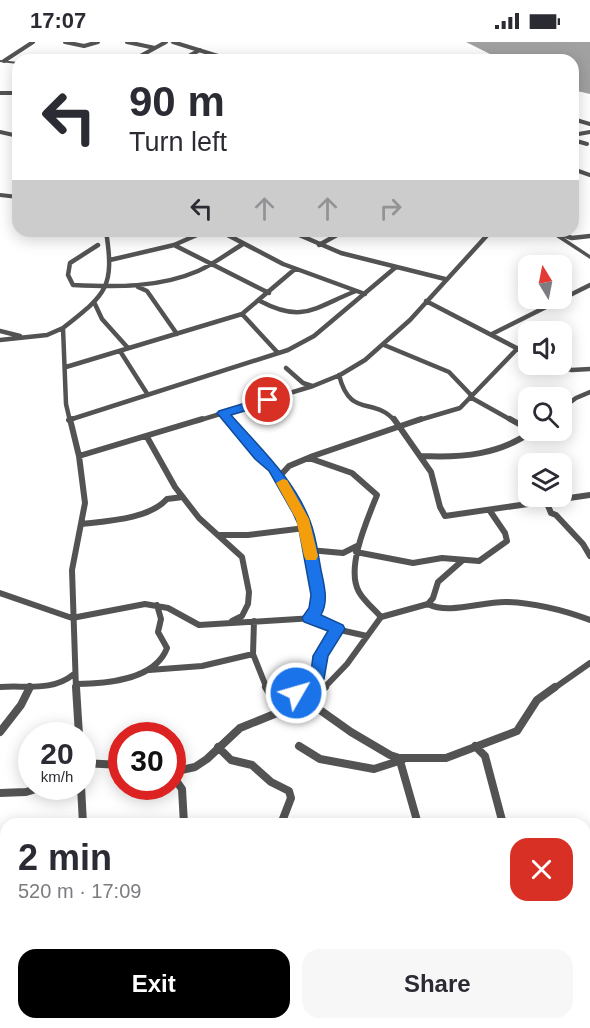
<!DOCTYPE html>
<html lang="en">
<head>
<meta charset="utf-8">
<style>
	:root { --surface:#fff; --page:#f7f7f7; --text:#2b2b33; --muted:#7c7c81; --accent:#000 }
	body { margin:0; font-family:Helvetica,sans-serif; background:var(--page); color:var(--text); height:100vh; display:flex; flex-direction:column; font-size:22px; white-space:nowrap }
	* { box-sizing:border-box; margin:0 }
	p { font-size:20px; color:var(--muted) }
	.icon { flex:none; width:33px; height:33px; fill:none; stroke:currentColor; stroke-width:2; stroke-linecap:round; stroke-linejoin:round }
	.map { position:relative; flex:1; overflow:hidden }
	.sheet { position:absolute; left:0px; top:776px; width:591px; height:212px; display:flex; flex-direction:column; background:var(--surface); border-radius:18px 18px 0 0; box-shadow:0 3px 15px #0003 }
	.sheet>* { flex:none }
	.banner { position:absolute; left:12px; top:12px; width:567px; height:183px; border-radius:18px; box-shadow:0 3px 15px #0003; background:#fff; color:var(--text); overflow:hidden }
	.needle { width:39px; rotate:350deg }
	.tools { position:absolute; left:518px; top:213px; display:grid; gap:12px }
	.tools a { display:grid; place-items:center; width:54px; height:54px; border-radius:12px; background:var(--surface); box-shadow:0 3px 15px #0003; font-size:30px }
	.speed { position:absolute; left:18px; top:680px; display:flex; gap:12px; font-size:30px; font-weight:700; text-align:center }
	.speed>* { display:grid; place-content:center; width:78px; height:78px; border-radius:50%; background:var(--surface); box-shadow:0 3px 15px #0003; line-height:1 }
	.speed small { font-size:15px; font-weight:400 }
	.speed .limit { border:9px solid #d22; background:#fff; color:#111 }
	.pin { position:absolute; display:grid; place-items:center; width:51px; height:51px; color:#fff; margin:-26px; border:3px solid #fff; border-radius:50%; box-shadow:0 2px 6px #0007 }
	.me { position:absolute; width:66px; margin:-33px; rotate:52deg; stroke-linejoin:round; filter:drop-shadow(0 0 4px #0008) }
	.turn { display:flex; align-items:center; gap:21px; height:126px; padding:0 18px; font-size:27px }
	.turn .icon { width:78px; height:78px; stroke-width:2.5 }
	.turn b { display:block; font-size:42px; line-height:51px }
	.lanes { display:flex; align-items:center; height:57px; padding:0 18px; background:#0003; justify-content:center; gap:30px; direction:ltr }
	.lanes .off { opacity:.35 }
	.round { display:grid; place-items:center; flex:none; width:63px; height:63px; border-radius:18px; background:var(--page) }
	.head { display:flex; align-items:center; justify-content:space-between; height:102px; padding:0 18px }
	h1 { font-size:36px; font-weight:600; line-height:45px }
	.primary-button { display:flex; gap:12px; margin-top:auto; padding:12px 18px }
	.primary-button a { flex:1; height:69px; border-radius:18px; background:var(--accent); color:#fff; font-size:24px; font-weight:600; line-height:69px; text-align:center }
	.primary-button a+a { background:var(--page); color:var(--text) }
	.status { display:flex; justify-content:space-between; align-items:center; height:42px; padding:0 30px; background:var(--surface); direction:ltr }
	.status svg { height:16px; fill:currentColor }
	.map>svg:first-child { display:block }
</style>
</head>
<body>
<div class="status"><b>17:07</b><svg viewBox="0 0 49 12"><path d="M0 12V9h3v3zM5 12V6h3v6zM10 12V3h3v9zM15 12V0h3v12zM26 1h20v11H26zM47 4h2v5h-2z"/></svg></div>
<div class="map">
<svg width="590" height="986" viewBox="0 0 590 986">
	<rect width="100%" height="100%" fill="#fff"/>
	<path fill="#a1a1a1" d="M466,0H590V52L573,48V18H502Z"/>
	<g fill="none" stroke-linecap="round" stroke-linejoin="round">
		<path stroke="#535353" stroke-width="4" d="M65,0L84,4L98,0
			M127,0L155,6
			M173,0L231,18
			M133,18L166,0
			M181,18L200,8
			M4,19L33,0
			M0,51H18
			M573,77L590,82
			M0,90L18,94
			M573,93L590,90
			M573,108L577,103L573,98L587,102
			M573,127L590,133
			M0,153L18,155"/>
		<path stroke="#535353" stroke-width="4.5" d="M220,189L283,222L365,252
			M290,189L341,211L445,237
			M553,190L572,196L590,194
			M98,203L70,221L68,233L73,243C116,245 159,246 198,229C214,222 228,211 243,202
			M174,203L269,251
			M319,203L344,189
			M110,218L174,203L206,189
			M138,245L147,249L177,292
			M260,259C303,282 315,265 356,249
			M426,259L528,312
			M94,260L102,277L128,306
			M242,272L278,311
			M0,289L20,294
			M492,292L590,243
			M0,298L47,293L63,286
			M384,303L449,330L471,353
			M120,309L148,353
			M545,322L572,328L590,327
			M66,325L242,272L295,227
			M286,326L303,341L312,344
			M339,333C350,377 374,354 395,379
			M470,355L513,379
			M561,367L576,356L590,350
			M224,371L231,379
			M69,378L288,308L314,294L396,225
			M70,379L66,362L63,286C106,252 115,246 106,189
			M197,379L313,344L340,333L365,318L410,278L491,189
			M416,379L460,366L517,307"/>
		<path stroke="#535353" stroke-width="6" d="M70,377L79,414L85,461L72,528L76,647
			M229,377L279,436L303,479L318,552L317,564L309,576
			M394,377L431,430L440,465L445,474L590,453
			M510,377L528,387
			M69,378L72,377
			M147,395L175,445L199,476L242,515L249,550L248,562L242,574L232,579
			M79,414L202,377
			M421,414C462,416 500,413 534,388
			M309,416L352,431L377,453C368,476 345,526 359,550C364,559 374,567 381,575L347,622L323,647
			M279,435L289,424L313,414L421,377
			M546,459L551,471L556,473L583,502L590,514
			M82,482C108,479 149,477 167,457L183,455
			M218,493H248L305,486
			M309,508L343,511L357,504
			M356,510L413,521L442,516L479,519L507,499L505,491L490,469
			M0,551L72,576L145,562L168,566L199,583L314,576L340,588L367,594
			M428,562C449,573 483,559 507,560C536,561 563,568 590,578
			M381,575L428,562L433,556L438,540L463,518
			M254,579L253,612L267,647
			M149,628L202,624L253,612
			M76,642C105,642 155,638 167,606L158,590L161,577L157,563
			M0,645C26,643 52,650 74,632
			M297,647L319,633L321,614L337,587
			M553,647L590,621"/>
		<path stroke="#535353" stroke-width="8" d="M76,645L79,693
			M266,645L282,671
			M299,645L296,647V651L351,690L390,713L399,716H446L517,689L537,658L555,645
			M0,690L21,663L30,645
			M299,704L320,717L374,727L402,718
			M475,704L485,714L503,782
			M218,705L231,718L252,723L271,740L289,749L291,756L281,782
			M400,719L418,782
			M82,721L122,723
			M172,730L195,725L207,717L240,686L304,660L325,645
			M172,733L182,747L184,782
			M81,744L83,782
			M0,751L26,750L46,744
			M0,888L6,894
			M585,896L590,897
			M83,981V986
			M193,981V986
			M293,981V986
			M439,981V986
			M0,983L34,981
			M521,986L557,982H590"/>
		<path fill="#535353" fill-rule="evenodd" d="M0,18L18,20V22L0,20Z
			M547,189H554L590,213V217Z"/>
	</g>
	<path fill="#1a73e8" stroke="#114b97" stroke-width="1.5" d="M268,354L272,355V361L231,373C260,406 294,437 310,479C316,494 318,512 321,528C324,543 329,559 321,573L343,583L345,587L328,614L324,637L296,657L291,655C284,642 302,636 311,630L313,614L328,589L304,580L302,576L309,566L311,553L298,482L293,471L269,429L255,417L217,371L219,369Z"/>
	<path fill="#f59e0b" d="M283,437L287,438L309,477L318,514L316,518H306L304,514L296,477L276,441Z"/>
</svg>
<div class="tools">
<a><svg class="needle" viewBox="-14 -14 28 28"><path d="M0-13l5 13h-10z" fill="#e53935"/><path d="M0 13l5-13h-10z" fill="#7c7c81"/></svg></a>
<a><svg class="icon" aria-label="sound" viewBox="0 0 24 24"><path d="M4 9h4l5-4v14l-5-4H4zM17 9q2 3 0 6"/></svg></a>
<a><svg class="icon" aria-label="search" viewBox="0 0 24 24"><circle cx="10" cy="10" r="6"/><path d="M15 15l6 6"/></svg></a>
<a><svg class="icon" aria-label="layers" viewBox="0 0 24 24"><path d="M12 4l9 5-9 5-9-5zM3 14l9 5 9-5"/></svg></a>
</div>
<div class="speed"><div>20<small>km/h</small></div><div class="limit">30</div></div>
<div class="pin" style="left:268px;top:358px;background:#d93025"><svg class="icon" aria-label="arrive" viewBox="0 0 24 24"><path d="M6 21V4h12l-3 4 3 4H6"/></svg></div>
<svg class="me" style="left:296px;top:651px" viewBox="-20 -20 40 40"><circle r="17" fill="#1a73e8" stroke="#fff" stroke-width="3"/><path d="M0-11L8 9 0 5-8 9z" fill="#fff"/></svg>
<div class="banner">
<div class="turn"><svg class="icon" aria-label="left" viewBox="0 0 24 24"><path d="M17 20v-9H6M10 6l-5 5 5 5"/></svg><div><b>90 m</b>Turn left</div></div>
<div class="lanes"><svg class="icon" aria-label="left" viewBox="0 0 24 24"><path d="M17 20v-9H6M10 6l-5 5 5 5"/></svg><svg class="icon off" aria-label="ahead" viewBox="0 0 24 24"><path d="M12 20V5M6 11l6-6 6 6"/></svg><svg class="icon off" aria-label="ahead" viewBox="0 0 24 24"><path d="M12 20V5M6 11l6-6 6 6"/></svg><svg class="icon off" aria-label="right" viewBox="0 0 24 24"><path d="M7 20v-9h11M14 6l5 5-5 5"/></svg></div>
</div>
<section class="sheet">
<div class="head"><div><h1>2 min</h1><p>520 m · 17:09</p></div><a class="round" style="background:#d93025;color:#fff"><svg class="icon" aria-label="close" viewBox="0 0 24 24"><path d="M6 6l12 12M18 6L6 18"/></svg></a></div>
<div class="primary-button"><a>Exit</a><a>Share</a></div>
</section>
</div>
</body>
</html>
